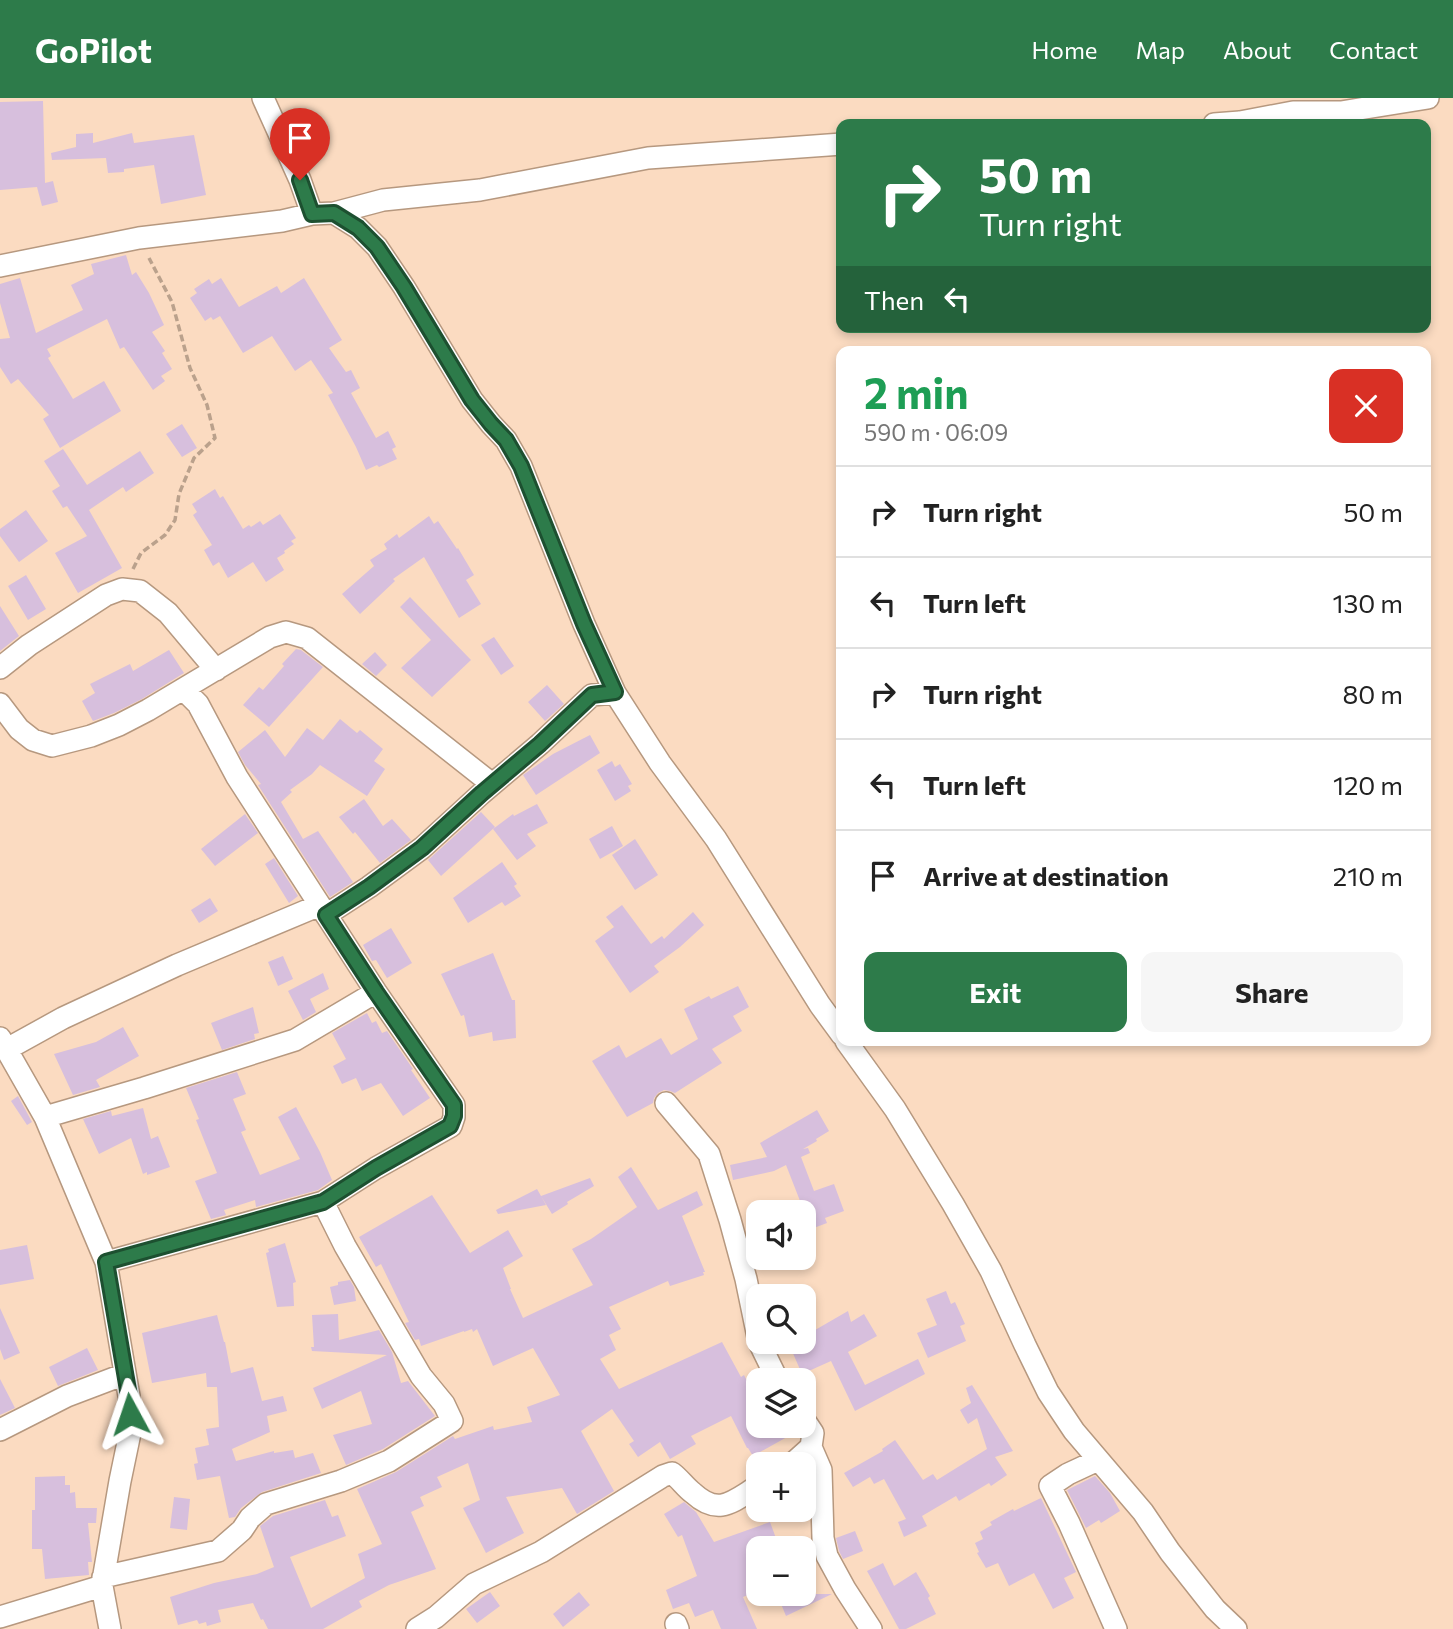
<!DOCTYPE html>
<html lang="en">
<head>
<meta charset="utf-8">
<style>
	:root { --surface:#fff; --page:#f6f6f6; --text:#222; --muted:#767676; --line:#e0e0e0; --accent:#2d7b4a }
	body { margin:0; font-family:Commissioner,sans-serif; background:var(--page); color:var(--text); height:100vh; display:flex; flex-direction:column; font-size:26px; white-space:nowrap }
	* { box-sizing:border-box; margin:0 }
	p { font-size:23px; color:var(--muted) }
	.icon { flex:none; width:38px; height:38px; fill:none; stroke:currentColor; stroke-width:2; stroke-linecap:round; stroke-linejoin:round }
	.map { position:relative; flex:1; overflow:hidden }
	.sheet { position:absolute; left:836px; top:248px; width:595px; height:700px; display:flex; flex-direction:column; background:var(--surface); border-radius:14px; box-shadow:0 4px 10px #0003 }
	.sheet>* { flex:none }
	.guide { position:absolute; left:836px; top:21px; width:595px; height:214px; border-radius:14px; box-shadow:0 4px 10px #0003; background:#2d7b4a; color:#fff; overflow:hidden }
	.fabs { position:absolute; left:746px; top:1102px; display:grid; gap:14px }
	.fabs a { display:grid; place-items:center; width:70px; height:70px; border-radius:14px; background:var(--surface); box-shadow:0 4px 10px #0003; font-size:35px }
	.pin { position:absolute; display:grid; place-items:center; width:60px; height:60px; color:#fff; margin:-72px -30px; border-radius:50% 50% 50% 0; rotate:-45deg; box-shadow:0 0 7px #0007 }
	.pin .icon { rotate:45deg }
	.me { position:absolute; width:77px; margin:-38px; rotate:355deg; stroke-linejoin:round; filter:drop-shadow(0 0 5px #0008) }
	.turn { display:flex; align-items:center; gap:24px; height:147px; padding:0 28px; font-size:32px }
	.turn .icon { width:91px; height:91px; stroke-width:2.5 }
	.turn b { display:block; font-size:49px; line-height:60px }
	.then { display:flex; align-items:center; height:66px; padding:0 28px; background:#0003; gap:14px; font-size:26px }
	.round { display:grid; place-items:center; flex:none; width:74px; height:74px; border-radius:14px; background:var(--page) }
	.head { display:flex; align-items:center; justify-content:space-between; height:119px; padding:0 28px }
	h1 { font-size:42px; font-weight:700; line-height:52px; color:#1e9e55 }
	.action { display:flex; gap:14px; margin-top:auto; padding:14px 28px }
	.action a { flex:1; height:80px; border-radius:14px; background:var(--accent); color:#fff; font-size:28px; font-weight:700; line-height:80px; text-align:center }
	.action a+a { background:var(--page); color:var(--text) }
	ul { padding:0; list-style:none }
	li { display:flex; align-items:center; gap:21px; height:91px; padding:0 28px; border-top:2px solid var(--line) }
	li div { flex:1 }
	li b { display:block; font-size:26px }
	li em { font-style:normal }
	header { display:flex; align-items:center; gap:42px; box-sizing:border-box; height:98px; padding:0 35px; background:var(--accent); color:#fff }
	header strong { font-size:33px }
	nav { display:flex; gap:38px; margin-inline-start:auto; font-size:24px }
	.map>svg:first-child { display:block }
</style>
</head>
<body>
<header>
<strong>GoPilot</strong>
<nav><a>Home</a><a>Map</a><a>About</a><a>Contact</a></nav>
</header>
<div class="map">
<svg width="1453" height="1531" viewBox="0 0 1453 1531">
	<rect width="100%" height="100%" fill="#fbdbc1"/>
	<path fill="#d7bfdd" d="M43,3L45,85L53,83L58,104L42,108L37,89L0,92V4Z
		M93,35V45L132,35L134,45L194,37L206,97L161,106L154,67L124,71V74L108,75L106,60L52,62L51,55L76,49V36Z
		M126,157L132,177L136,174L149,195L164,227L152,234L165,253L162,255L172,271L161,278L165,283L153,292L124,249L120,251L107,221L47,251L51,258L48,260L73,301L104,283L121,313L60,350L43,321L49,317L18,281L11,286L0,269V241L10,240L0,205V186L20,180L36,235L83,212L71,187L94,176L91,166Z
		M221,180L239,209L277,188L281,195L304,180L342,242L329,250L346,274L351,272L360,290L351,295L376,340L388,333L396,349L392,351L397,361L379,369L377,367L366,372L356,349L328,297L333,295L311,262L295,273L272,238L243,255L220,218L213,222L211,219L205,223L190,200L197,195L194,191L209,181L212,186Z
		M182,326L197,350L182,359L166,336Z
		M63,351L87,387L140,353L154,375L126,394L123,389L89,412L122,470L78,495L55,455L87,438L67,408L63,410L52,393L60,388L44,363Z
		M215,391L220,400L223,398L243,431L249,427L251,429L260,423L263,427L280,416L296,440L291,443L294,446L284,453L285,455L277,460L284,472L266,484L253,464L228,480L219,464L213,468L204,452L212,447L193,417L197,414L192,406Z
		M26,412L48,443L19,464L0,438V431Z
		M429,418L434,426L438,423L457,451L458,450L474,477L466,482L481,506L459,520L424,459L393,481L395,483L360,516L342,496L374,468L370,462L387,451L384,446L397,436L399,440Z
		M26,477L46,511L28,522L8,488Z
		M410,499L471,562L432,599L401,570L431,542L400,509Z
		M0,508L19,538L0,553Z
		M494,539L514,568L501,577L481,547Z
		M296,551L301,552L323,569L269,629L243,607L259,589L263,592L284,568L282,566Z
		M169,552L184,575L142,601L114,615L93,623L82,603L95,595L90,586L130,566L133,573Z
		M375,554L387,567L376,578L362,566Z
		M547,587L564,606L545,623L528,604Z
		M340,621L357,635L360,632L383,651L374,663L385,671L367,698L320,667L312,676L290,692L292,694L281,704L303,741L318,733L353,784L330,799L258,687L261,686L245,667L238,654L265,632L285,659L307,630L323,642Z
		M590,637L600,655L536,697L523,677L553,656Z
		M612,663L615,669L620,666L632,686L628,688L631,693L615,703L597,672Z
		M364,701L383,728L392,721L411,742L380,765L355,734L353,736L339,719Z
		M537,706L548,725L527,736L536,748L517,762L493,731L513,716L514,718Z
		M481,714L495,729L441,778L428,762Z
		M245,716L258,735L215,768L201,751Z
		M612,728L623,748L600,761L589,741Z
		M635,741L658,777L635,792L612,757Z
		M274,760L298,798L289,805L265,766Z
		M502,764L517,786L514,788L521,798L505,808L502,804L468,825L453,800Z
		M210,800L218,813L199,825L191,812Z
		M622,807L651,846L662,838L664,841L693,814L704,827L680,849L654,868L659,874L630,895L595,843L614,829L606,819Z
		M391,830L412,865L387,880L376,862L372,863L363,847Z
		M493,855L512,902H515L516,940L493,943L492,934L469,939L464,917L461,918L441,876Z
		M283,858L293,881L278,888L268,864Z
		M323,875L329,891L310,901L316,914L303,922L288,893Z
		M738,888L749,909L733,918L742,933L712,951L722,965L675,995L670,993L664,992L658,995L654,1000L653,1005L627,1019L592,963L619,947L626,960L661,940L671,957L698,941L684,911L709,898L711,901Z
		M253,909L259,935L254,936L255,941L222,952L211,925Z
		M367,915L372,925L376,923L382,935L387,933L413,971L411,972L430,1000L403,1018L381,985L362,993L356,980L342,986L333,968L346,961L332,935Z
		M123,929L139,958L96,982L100,989L73,997L54,956L96,944Z
		M237,974L246,996L233,1001L246,1032L241,1034L260,1077L300,1061L278,1019L296,1009L320,1054L332,1082L318,1092L256,1109L255,1102L224,1112L226,1117L211,1121L195,1083L217,1075L196,1022L199,1021L186,990Z
		M18,998L32,1024L27,1027L11,1003Z
		M143,1010L151,1041L158,1038L170,1069L147,1077V1074L143,1076L131,1040L99,1056L83,1021L111,1013L112,1018Z
		M817,1012L829,1033L816,1041L817,1043L803,1051L808,1050L810,1055L801,1059L814,1093L834,1086L844,1113L825,1120L827,1125L811,1131L786,1067L774,1073L733,1082L730,1067L767,1059L760,1045Z
		M631,1069L658,1112L697,1093L703,1107L682,1118L705,1174H703L704,1177L670,1188L668,1183L609,1209L621,1231L609,1237L616,1252L600,1261L619,1291L722,1244L741,1279L744,1277L749,1287L752,1285L758,1297V1328H793L796,1334L753,1358L748,1350H747L731,1318L691,1338L696,1346L670,1361L660,1344L638,1359L629,1346L634,1343L612,1311L581,1333L614,1393L577,1416L562,1390L506,1399L524,1435L486,1455L463,1410L480,1402L468,1365L437,1379L442,1389L420,1399L424,1408L411,1414L436,1471L389,1487L359,1503L362,1509L323,1531H268L263,1521L261,1522L253,1505L218,1512L221,1524L207,1528L206,1524L199,1526L197,1522L178,1527L170,1499L214,1485L257,1476L274,1469L260,1428L273,1418L325,1402L332,1419L338,1417L346,1438L290,1459L311,1510L365,1480L358,1456L382,1446L357,1391L396,1374L453,1338L455,1341L493,1328L494,1332L532,1324L527,1309L560,1297L533,1250L493,1268L477,1231L473,1234L472,1231L464,1234V1233L421,1248L419,1241L415,1242L405,1225L409,1224L381,1166L376,1169L359,1139L432,1097L470,1155L508,1132L523,1158L503,1170L511,1191H510L523,1220L593,1187L572,1151L591,1141L637,1109L618,1079Z
		M590,1080L594,1088L567,1104L568,1106L552,1116L541,1098L546,1107L498,1116L496,1112L537,1091L541,1098Z
		M285,1145L296,1184L293,1185L294,1208L277,1209L266,1155L269,1154L268,1151Z
		M27,1147L34,1181L0,1187V1152Z
		M350,1182L354,1189L356,1203L334,1207L330,1189L338,1187V1184Z
		M946,1193L951,1206L955,1204L965,1226L960,1228L966,1243L928,1260L917,1235L937,1227L926,1201Z
		M0,1210L20,1255L4,1262L0,1251Z
		M848,1213L851,1224L864,1216L877,1238L848,1254L865,1287L918,1261L925,1276L855,1313L831,1263L802,1276L788,1244H803V1239Z
		M338,1216L339,1242L379,1232L392,1254L401,1285L408,1283L435,1318L383,1351L346,1367L333,1337L372,1326L361,1293L322,1311L313,1290L387,1257L312,1253L311,1249H314L312,1217Z
		M217,1217L224,1244H225L231,1275L253,1269L262,1303L283,1298L287,1313L267,1318L270,1334L232,1351L236,1363L274,1353V1355L293,1352L295,1360L313,1355L321,1375L262,1394L241,1410L235,1419L229,1420L220,1378L197,1382L194,1366L198,1365L195,1350L209,1347L206,1331L219,1329L217,1289H207L206,1275L152,1285L142,1235Z
		M87,1250L98,1272L58,1288L49,1269Z
		M0,1281L15,1310L0,1317Z
		M972,1287L1013,1353L995,1359L1007,1377L991,1388L989,1385L959,1403L956,1398L922,1418L927,1428L904,1439L898,1424L906,1421L884,1381L874,1386L870,1379L853,1389L844,1375L883,1353L882,1351L895,1342L923,1382L933,1376L937,1382L987,1351L977,1320L968,1326L960,1312L971,1305L966,1290Z
		M65,1378V1387H70V1395L75,1394L76,1410H97L96,1425H88L92,1464H88L89,1477L45,1481L42,1451H32V1412H35V1379Z
		M1095,1378L1110,1395L1120,1413L1101,1425L1099,1422L1086,1430L1067,1392Z
		M174,1399L190,1401L187,1432L170,1430Z
		M1041,1400L1076,1474L1064,1480L1074,1500L1053,1511L1034,1475L1009,1488L998,1465L986,1470L977,1455L979,1454L975,1445L983,1441L980,1434L992,1427L990,1424L1013,1411L1014,1413Z
		M684,1404L696,1414L714,1444L770,1424L780,1451H758V1493L743,1499L757,1531H721L713,1512L695,1519L689,1505L673,1511L666,1492L697,1478L682,1437L678,1439L664,1416Z
		M855,1433L863,1453L843,1461L839,1453L836,1440Z
		M883,1465L894,1488L916,1474L930,1498L928,1500L936,1516L906,1531H899L867,1473Z
		M490,1494L500,1508L477,1525L466,1511Z
		M579,1494L590,1507L563,1529L553,1516Z
		M777,1496H832L786,1518Z"/>
	<g fill="none" stroke-linecap="round" stroke-linejoin="round">
		<g stroke="#b6987f" stroke-width="24">
			<path id="minor" d="M263,0L300,82L312,116
				M1214,26L1240,24L1293,14H1341L1428,0
				M334,115L358,130L377,149L404,189L472,302L491,326L506,342L521,368L584,526L615,595L660,665L716,741L820,907L842,937
				M0,168L139,140L282,123L312,116L334,115L383,102L480,92L648,60L842,46
				M0,570L29,547L106,497L122,491L140,493L168,515L216,572
				M0,606L19,631L33,642L52,648L91,638L119,627L148,612L270,539L286,534L307,540L492,686
				M326,817L369,789L422,750L482,695L540,646L592,597L615,595
				M0,940L45,1019L106,1164L129,1298L130,1335L120,1383L102,1488L110,1531
				M846,943L895,1011L953,1106L991,1173L1025,1247L1048,1294L1074,1333L1143,1414L1170,1454L1215,1511L1236,1531
				M7,951L63,920L177,867L320,807
				M666,1005L709,1056L730,1122L746,1181L758,1239
				M45,1019L144,990L295,942L376,894
				M106,1164L323,1104L376,1070L451,1028L454,1019V1007L376,894L237,679L198,606L183,591
				M759,1244L778,1283
				M0,1332L67,1298L125,1276
				M811,1349L821,1372L823,1440L827,1458L845,1491L871,1531
				M1098,1362L1068,1376L1050,1388L1069,1425L1116,1531
				M791,1367L811,1349L813,1335L803,1320
				M103,1479L218,1453L242,1432L250,1420L266,1406L341,1383L389,1363L452,1323L444,1306L421,1278L345,1148L323,1104
				M0,1519L102,1488
				M676,1526L678,1531
				M417,1531L436,1519L474,1486L541,1454L663,1378L672,1375C680,1381 685,1389 693,1395C719,1419 733,1403 758,1388"/>
		</g>
		<path stroke="#baa18c" stroke-width="3.5" stroke-dasharray="7 3.5" stroke-linecap="butt" d="M133,471L141,455L165,437L175,422L179,396L194,360L215,340L207,307L190,270L172,204L149,160"/>
		<use href="#minor" stroke="#fff" stroke-width="21"/>
	</g>
	<g fill="none" stroke-linecap="round" stroke-linejoin="round">
		<g stroke="#1d5030" stroke-width="18">
			<path id="route" d="M130,1316L129,1298L106,1164L323,1104L376,1070L450,1028L454,1018V1007L376,894L326,817L369,789L422,750L482,695L540,646L592,597L615,594L584,526L521,368L506,342L491,326L472,302L404,189L377,149L358,130L334,115L312,116L300,82"/>
		</g>
		<use href="#route" stroke="#2d7b4a" stroke-width="12"/>
	</g>
</svg>
<div class="fabs">
<a><svg class="icon" aria-label="sound" viewBox="0 0 24 24"><path d="M4 9h4l5-4v14l-5-4H4zM17 9q2 3 0 6"/></svg></a>
<a><svg class="icon" aria-label="search" viewBox="0 0 24 24"><circle cx="10" cy="10" r="6"/><path d="M15 15l6 6"/></svg></a>
<a><svg class="icon" aria-label="layers" viewBox="0 0 24 24"><path d="M12 4l9 5-9 5-9-5zM3 14l9 5 9-5"/></svg></a>
<a>+</a>
<a>−</a>
</div>
<div class="pin" style="left:300px;top:82px;background:#d93025"><svg class="icon" aria-label="arrive" viewBox="0 0 24 24"><path d="M6 21V4h12l-3 4 3 4H6"/></svg></div>
<svg class="me" style="left:130px;top:1316px" viewBox="-20 -20 40 40"><path d="M0-17L14 15 0 8-14 15z" fill="#2d7b4a" stroke="#fff" stroke-width="4"/></svg>
<div class="guide">
<div class="turn"><svg class="icon" aria-label="right" viewBox="0 0 24 24"><path d="M7 20v-9h11M14 6l5 5-5 5"/></svg><div><b>50 m</b>Turn right</div></div>
<div class="then">Then<svg class="icon" aria-label="left" viewBox="0 0 24 24"><path d="M17 20v-9H6M10 6l-5 5 5 5"/></svg></div>
</div>
<section class="sheet">
<div class="head"><div><h1>2 min</h1><p>590 m · 06:09</p></div><a class="round" style="background:#d93025;color:#fff"><svg class="icon" aria-label="close" viewBox="0 0 24 24"><path d="M6 6l12 12M18 6L6 18"/></svg></a></div>
<ul>
<li><svg class="icon" aria-label="right" viewBox="0 0 24 24"><path d="M7 20v-9h11M14 6l5 5-5 5"/></svg><div><b>Turn right</b></div><em>50 m</em></li>
<li><svg class="icon" aria-label="left" viewBox="0 0 24 24"><path d="M17 20v-9H6M10 6l-5 5 5 5"/></svg><div><b>Turn left</b></div><em>130 m</em></li>
<li><svg class="icon" aria-label="right" viewBox="0 0 24 24"><path d="M7 20v-9h11M14 6l5 5-5 5"/></svg><div><b>Turn right</b></div><em>80 m</em></li>
<li><svg class="icon" aria-label="left" viewBox="0 0 24 24"><path d="M17 20v-9H6M10 6l-5 5 5 5"/></svg><div><b>Turn left</b></div><em>120 m</em></li>
<li><svg class="icon" aria-label="arrive" viewBox="0 0 24 24"><path d="M6 21V4h12l-3 4 3 4H6"/></svg><div><b>Arrive at destination</b></div><em>210 m</em></li>
</ul>
<div class="action"><a>Exit</a><a>Share</a></div>
</section>
</div>
</body>
</html>
